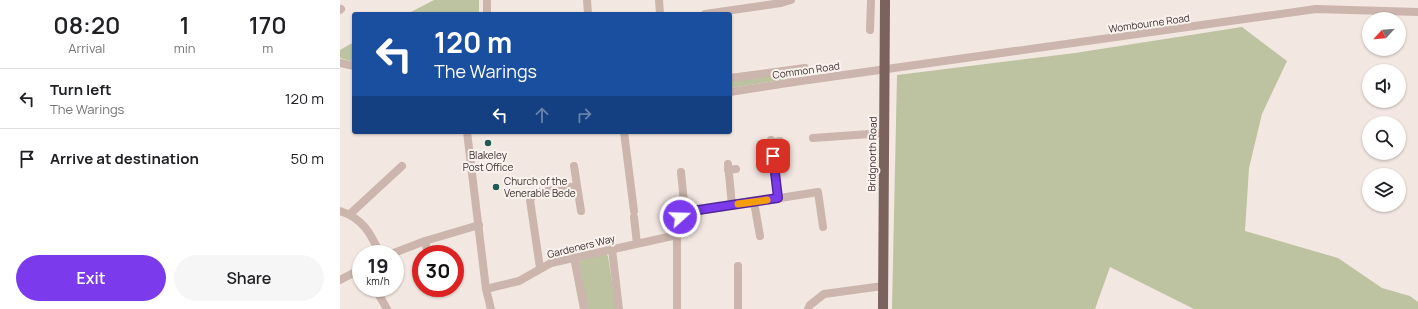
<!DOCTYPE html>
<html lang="en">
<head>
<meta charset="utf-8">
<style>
	:root { --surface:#fff; --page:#f6f6f6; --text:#202124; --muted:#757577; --line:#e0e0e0; --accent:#7c3aed }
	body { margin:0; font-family:Manrope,sans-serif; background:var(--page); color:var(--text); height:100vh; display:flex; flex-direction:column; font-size:15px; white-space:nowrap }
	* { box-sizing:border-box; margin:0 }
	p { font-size:13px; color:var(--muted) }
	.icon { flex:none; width:22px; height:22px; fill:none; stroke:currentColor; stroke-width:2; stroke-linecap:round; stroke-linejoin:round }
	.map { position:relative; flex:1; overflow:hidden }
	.details { display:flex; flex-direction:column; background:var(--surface); width:340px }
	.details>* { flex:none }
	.banner { position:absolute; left:12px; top:12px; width:380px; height:122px; border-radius:4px; box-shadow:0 1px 3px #0004; background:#1a4fa0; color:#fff; overflow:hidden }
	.needle { width:26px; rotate:244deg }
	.tools { position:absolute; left:1022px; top:12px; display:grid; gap:8px }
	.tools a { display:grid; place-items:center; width:44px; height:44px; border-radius:50%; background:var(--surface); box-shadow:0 1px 3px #0004; font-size:20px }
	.speed { position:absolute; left:12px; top:245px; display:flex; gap:8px; font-size:20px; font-weight:700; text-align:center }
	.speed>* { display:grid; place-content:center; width:52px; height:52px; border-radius:50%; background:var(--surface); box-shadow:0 1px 3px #0004; line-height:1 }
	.speed small { font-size:10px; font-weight:400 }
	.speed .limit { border:6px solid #d22; background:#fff; color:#111 }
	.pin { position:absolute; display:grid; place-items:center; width:34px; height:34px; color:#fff; margin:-17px; border-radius:8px; box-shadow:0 2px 6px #0006 }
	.me { position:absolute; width:44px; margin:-22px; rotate:70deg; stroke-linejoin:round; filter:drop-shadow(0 0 3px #0008) }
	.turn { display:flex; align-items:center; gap:14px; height:84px; padding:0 16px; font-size:18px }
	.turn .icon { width:52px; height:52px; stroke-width:2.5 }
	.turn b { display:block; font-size:28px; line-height:34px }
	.lanes { display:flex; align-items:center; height:38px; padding:0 16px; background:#0003; justify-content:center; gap:20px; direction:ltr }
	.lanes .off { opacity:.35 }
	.eta { display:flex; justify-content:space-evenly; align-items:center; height:68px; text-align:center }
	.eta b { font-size:24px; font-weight:600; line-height:28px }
	.primary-button { display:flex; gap:8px; margin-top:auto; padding:8px 16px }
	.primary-button a { flex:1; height:46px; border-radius:24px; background:var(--accent); color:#fff; font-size:16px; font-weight:600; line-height:46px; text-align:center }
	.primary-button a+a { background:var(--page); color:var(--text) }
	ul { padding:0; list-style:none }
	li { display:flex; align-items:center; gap:12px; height:60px; padding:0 16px; border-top:1px solid var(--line) }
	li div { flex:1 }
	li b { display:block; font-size:15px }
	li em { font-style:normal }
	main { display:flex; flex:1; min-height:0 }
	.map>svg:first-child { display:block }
</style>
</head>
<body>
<main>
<section class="details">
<div class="eta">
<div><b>08:20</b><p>Arrival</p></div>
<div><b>1</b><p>min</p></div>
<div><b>170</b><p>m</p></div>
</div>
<ul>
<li><svg class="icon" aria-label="left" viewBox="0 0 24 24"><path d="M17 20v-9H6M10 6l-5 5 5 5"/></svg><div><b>Turn left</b><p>The Warings</p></div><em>120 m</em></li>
<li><svg class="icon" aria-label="arrive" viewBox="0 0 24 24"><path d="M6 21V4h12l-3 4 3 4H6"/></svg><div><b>Arrive at destination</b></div><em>50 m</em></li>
</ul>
<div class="primary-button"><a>Exit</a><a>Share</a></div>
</section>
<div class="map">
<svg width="1078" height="309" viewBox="0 0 1078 309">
	<rect width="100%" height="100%" fill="#f3e7e1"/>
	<path fill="#bdc2a1" d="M94,0H139V12L135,14H67Z
		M902,27L947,61L922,114L909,168L905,231L998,258L1042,288L1070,296L1078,302V309H854L770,267L755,309H552L557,75L735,53Z
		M14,42V62L0,58V50Z
		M454,72L456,75L455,78L390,88V81Z
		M266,254L268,256L276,309H246L238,264L240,260Z"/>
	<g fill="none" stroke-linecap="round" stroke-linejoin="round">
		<path stroke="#cbb5ad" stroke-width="8" d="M147,0V14
			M247,0L248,14
			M319,0L320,14
			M0,10L1,9
			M365,14L441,3L451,0
			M530,30L531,0
			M0,63L14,66
			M390,78L465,68
			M390,92L461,81L976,9L1078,12
			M127,132L146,289L151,309
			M284,132L294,211
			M473,138L544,133
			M431,140L438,198
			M431,143L440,141
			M388,164L392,205
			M234,166L241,211
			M388,170L396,169
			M341,172L345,213
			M414,202L420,236
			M0,211C23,218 31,234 40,254
			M10,214L62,166
			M294,217L297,244
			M85,241L88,254
			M272,249L279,309
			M51,254L85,241L139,225
			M234,257L244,309
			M398,266V309
			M200,268L190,200L194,194L197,193L237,186
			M0,280L21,269
			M35,288L47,309
			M98,288V290L104,289
			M146,289L179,281L211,263L337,235L338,220L345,213L478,192L483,227
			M337,309V235
			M468,309L470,305L484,294L543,286"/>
		<path stroke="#7b625d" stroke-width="10" d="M543,309L545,0"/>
	</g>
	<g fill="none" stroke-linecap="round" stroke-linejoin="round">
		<g stroke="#51269a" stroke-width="10">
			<path id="route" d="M340,217L345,212L438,198L433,156"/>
		</g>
		<use href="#route" stroke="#7c3aed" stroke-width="7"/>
		<path stroke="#f59e0b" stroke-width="7" d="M398,204L427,200"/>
	</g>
	<g fill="#225a54" stroke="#faf2ee" stroke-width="1.5">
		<circle cx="148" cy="143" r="4"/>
		<circle cx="156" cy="187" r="4"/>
	</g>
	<g text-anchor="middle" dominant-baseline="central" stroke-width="4" stroke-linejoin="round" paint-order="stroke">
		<g font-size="10" fill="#3a2d2b" stroke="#faf2ee">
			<text transform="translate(809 23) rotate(-8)">Wombourne Road</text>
			<text transform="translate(466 70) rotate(-8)">Common Road</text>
			<text transform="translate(532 154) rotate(-89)">Bridgnorth Road</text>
			<text transform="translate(241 246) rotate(-14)">Gardeners Way</text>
		</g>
		<g font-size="10" fill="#3a2d2b" stroke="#faf2ee">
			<text x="148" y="155">Blakeley<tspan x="148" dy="12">Post Office</tspan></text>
			<text x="164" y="181" text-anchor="start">Church of the<tspan x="164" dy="12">Venerable Bede</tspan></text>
		</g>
	</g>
</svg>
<div class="tools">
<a><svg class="needle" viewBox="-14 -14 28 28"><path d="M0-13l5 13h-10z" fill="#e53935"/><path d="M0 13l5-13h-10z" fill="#757577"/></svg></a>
<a><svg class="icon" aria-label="sound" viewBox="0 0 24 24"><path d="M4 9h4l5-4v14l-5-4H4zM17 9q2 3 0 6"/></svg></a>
<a><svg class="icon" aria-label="search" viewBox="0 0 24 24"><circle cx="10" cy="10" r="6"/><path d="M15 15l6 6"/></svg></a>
<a><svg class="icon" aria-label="layers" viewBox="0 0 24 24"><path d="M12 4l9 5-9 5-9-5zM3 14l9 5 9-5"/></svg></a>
</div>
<div class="speed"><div>19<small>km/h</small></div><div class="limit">30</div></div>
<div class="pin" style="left:433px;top:156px;background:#d93025"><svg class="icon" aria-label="arrive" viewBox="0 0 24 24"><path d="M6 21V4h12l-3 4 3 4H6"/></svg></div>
<svg class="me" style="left:340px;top:217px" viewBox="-20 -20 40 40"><circle r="17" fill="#7c3aed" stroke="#fff" stroke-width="3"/><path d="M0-11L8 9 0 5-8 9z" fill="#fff"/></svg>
<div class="banner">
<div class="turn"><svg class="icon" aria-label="left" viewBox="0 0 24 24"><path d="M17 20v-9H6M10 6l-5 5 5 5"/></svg><div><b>120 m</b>The Warings</div></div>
<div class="lanes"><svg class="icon" aria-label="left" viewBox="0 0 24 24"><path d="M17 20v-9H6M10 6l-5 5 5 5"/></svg><svg class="icon off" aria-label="ahead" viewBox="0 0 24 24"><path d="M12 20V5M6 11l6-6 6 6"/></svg><svg class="icon off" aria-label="right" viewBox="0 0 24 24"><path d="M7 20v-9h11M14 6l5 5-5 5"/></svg></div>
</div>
</div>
</main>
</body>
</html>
